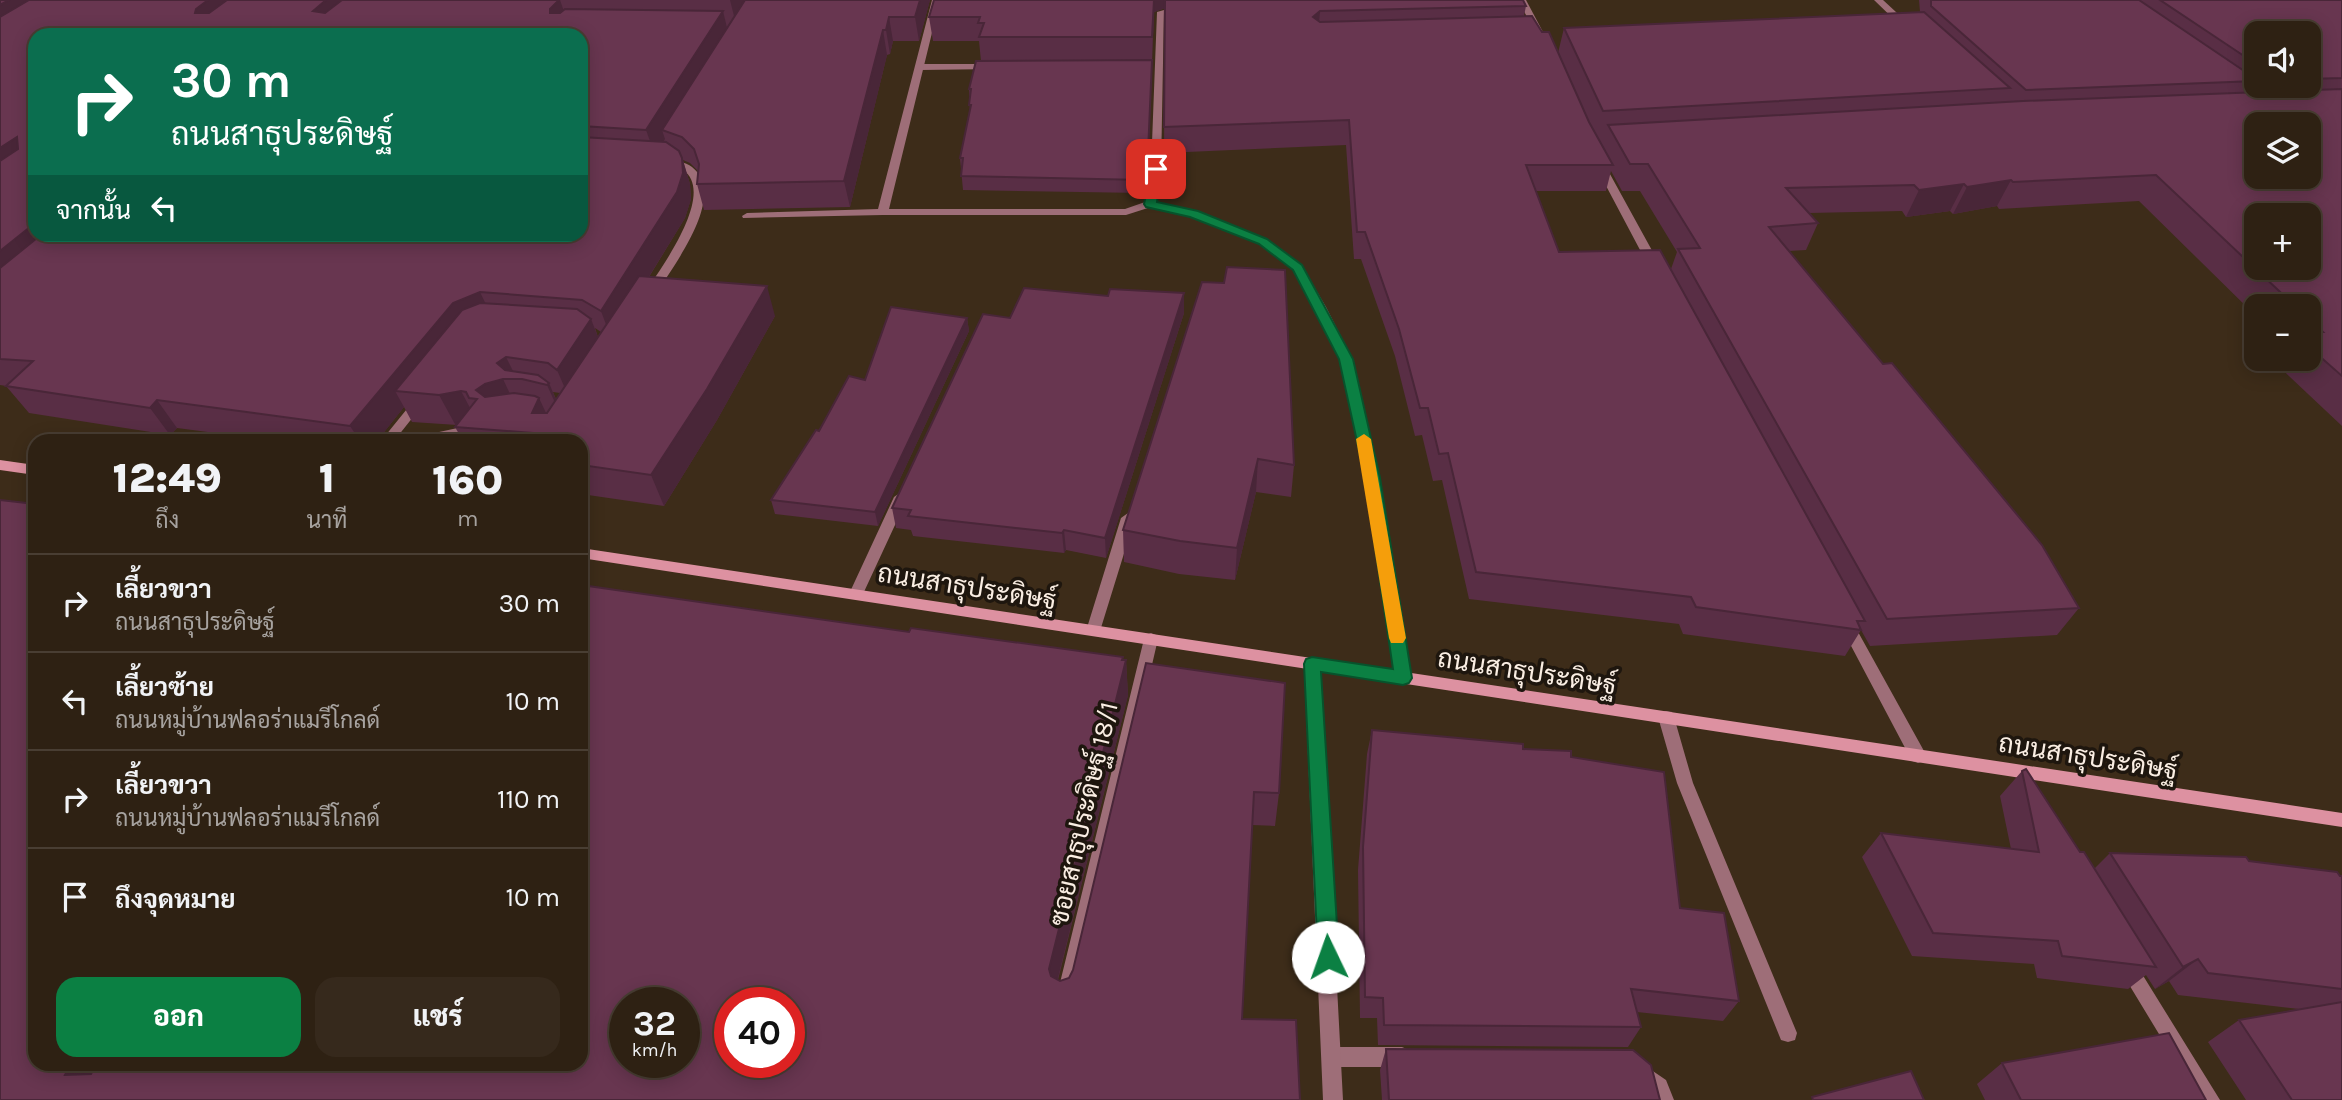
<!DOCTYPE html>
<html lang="th">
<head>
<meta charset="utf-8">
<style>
	:root { --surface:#2e2113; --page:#36291c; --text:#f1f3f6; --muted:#a7a3a0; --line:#493e33; --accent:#0b8043 }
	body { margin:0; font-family:Karla,Sarabun,sans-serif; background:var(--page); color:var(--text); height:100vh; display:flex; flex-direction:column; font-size:26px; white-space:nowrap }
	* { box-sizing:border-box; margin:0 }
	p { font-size:23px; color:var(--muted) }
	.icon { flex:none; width:38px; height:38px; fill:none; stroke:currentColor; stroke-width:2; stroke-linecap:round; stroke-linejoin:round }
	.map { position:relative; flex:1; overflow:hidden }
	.panel { position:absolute; left:28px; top:434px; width:560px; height:637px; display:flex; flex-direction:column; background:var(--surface); border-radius:21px; box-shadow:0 4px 18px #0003,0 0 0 2px var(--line) }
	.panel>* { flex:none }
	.top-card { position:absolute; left:28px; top:28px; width:560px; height:214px; border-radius:21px; box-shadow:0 4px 18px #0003,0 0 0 2px var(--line); background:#0b6e4f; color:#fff; overflow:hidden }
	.controls { position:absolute; left:2244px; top:21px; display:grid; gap:14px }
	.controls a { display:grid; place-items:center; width:77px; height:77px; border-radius:14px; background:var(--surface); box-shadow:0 4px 18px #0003,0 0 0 2px var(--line); font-size:35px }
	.speed { position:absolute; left:609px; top:987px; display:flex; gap:14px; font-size:35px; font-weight:700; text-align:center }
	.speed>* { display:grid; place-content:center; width:91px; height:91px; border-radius:50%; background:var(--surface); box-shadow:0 4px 18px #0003,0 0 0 2px var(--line); line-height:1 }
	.speed small { font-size:18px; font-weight:400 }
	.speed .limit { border:10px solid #d22; background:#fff; color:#111 }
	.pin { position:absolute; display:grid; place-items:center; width:60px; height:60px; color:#fff; margin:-30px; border-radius:14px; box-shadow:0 4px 10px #0006 }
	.me { position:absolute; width:77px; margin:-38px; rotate:357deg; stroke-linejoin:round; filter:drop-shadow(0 0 5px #0008) }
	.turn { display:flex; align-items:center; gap:24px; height:147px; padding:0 28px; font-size:32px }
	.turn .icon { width:91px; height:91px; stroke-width:2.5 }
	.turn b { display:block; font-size:49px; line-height:60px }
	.then { display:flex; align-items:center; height:66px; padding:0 28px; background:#0003; gap:14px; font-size:26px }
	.eta { display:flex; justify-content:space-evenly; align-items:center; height:119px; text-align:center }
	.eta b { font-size:42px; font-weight:800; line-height:49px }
	.button { display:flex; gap:14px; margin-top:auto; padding:14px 28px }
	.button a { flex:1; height:80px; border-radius:21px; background:var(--accent); color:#fff; font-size:28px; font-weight:800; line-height:80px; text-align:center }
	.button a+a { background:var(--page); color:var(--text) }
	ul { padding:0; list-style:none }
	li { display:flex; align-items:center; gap:21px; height:98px; padding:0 28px; border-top:2px solid var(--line) }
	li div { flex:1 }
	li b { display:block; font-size:26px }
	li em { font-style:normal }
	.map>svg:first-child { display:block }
</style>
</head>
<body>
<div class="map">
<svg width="2342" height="1100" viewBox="0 0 2342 1100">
	<rect width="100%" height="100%" fill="#3d2c19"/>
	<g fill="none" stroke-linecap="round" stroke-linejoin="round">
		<path fill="#9e6e78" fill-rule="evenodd" d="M993,64L996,65V69L921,70L916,67L921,64Z
			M666,158C673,160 686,162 692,167C728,195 674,265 657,292L651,295L645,292C660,270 717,193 683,170C678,167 669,165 662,163L661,161Z
			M419,398L425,402L394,441H381L415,399Z
			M476,424L481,425L482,428L481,431L436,441H410L416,437Z
			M1151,633L1156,635L1158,639L1076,991L1074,997L1067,1000L1060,997L1058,991L1144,639L1146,635Z
			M1666,711L1672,712L1674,717L1693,783L1797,1033L1795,1040L1788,1042L1781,1040L1677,783L1658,717L1660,712Z
			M2128,958L2134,961L2220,1100H2199L2122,973L2119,967L2122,961Z
			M1333,1047H1402L1409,1050L1412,1057L1409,1064L1402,1067H1333L1326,1064L1323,1057L1326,1050Z
			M1644,1065L1666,1080L1674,1100H1654C1650,1089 1639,1086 1634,1075L1637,1068Z"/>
		<path fill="#9e6e78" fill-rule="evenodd" d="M932,0H940L889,209H1125L1145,202L1151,169L1157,12L1164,10L1161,169L1156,202L1198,212L1267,239L1302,266L1326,307L1352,358L1379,478L1411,678L1408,682L1403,684L1398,682L1395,678L1365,478L1340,358L1294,270L1259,243L1191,216L1151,207L1126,215H883L743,218L742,216L747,213L878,209Z
			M1874,0H1883L1909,24V28H1903Z
			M901,492L908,497L863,594L861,598H851L849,594L894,497Z
			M1128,513L1135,518L1100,631L1098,635H1088L1086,631L1121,518Z"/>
		<path fill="#9e6e78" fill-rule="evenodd" d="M1518,0H1526L1543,32L1542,34H1536Z
			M1600,162L1605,165L1660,265L1658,267L1654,268L1648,265L1595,165Z
			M1847,619L1852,621L1924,751L1926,756L1924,761L1918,763L1912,761L1840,625L1842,621Z
			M1312,658L1317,660L1320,664L1343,1100H1323L1304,664L1307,660Z"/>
		<path fill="#dd91a1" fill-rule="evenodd" d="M0,460L35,465V475L0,470Z
			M581,548L2342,813V827L581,558Z"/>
	</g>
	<path fill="#592e45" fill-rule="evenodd" d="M0,0H930L919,41H893L890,54L887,55L850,207L704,210L697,184L698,171L690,163L683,160L690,184L691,199L685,218L649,277L775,316L717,420L664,506L581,494V441H463L455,427L457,425L412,422L404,407L377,441H276L177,428L170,435L29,413L6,386L0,385ZM35,35H581V234H35ZM595,328L601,332L598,337ZM553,392L560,393L556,399Z
		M934,0L1526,6L1524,16L1542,32L1558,53L1564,28L1920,12L1919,0H2342V426L2272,360L2273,359H2308V306H2256V316L2139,201L1999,209L1997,206L1953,214L1950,211L1906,217L1902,211L1809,213L1818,223L1806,250L1789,251L2079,608L2057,635L1870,646L1861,630L1845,656L1683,634L1679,624L1469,599L1442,480L1433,481L1422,435L1415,436L1395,356L1361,259H1354L1346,145L1164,153L1165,8L1154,12L1148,166L1143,193L963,190L960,158L970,112L969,89L981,61L979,41H933L929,17ZM2256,33H2308V86H2256ZM1611,171L1622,191H1640L1677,252L1671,269L1559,252L1536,191H1606Z
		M1202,282L1294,465L1291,497L1256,492L1235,580L1179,574L1124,562L1123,530Z
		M1184,293V313L1106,558L1066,550L1064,553L913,536L911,530L896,528L892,508L1010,318L1108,296Z
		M967,318L969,331L878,526L775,514L771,500L819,431L865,380Z
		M0,500L35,504V1064H581V585L909,632L911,628L1123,657V660H1126L1128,695L1058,980L1060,981L1069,978L1073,970L1146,663L1285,683L1279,793L1275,826L1252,825L1242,1019L1296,1020L1300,1100H0ZM625,1003H684V1062H625ZM730,1003H789V1062H730Z
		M1372,730L1523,749L1571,757L1739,1001L1723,1021L1637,1012L1641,1027L1628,1047L1378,1045L1377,1018H1360L1358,870L1367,754Z
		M2022,771L2080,852L2094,869L2110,853L2249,861L2342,876V1100H2246L2208,1042L2239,1020L2299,1009L2178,995L2169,981L2155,989L2146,975L2128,989L2037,978L2034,964L1912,956L1862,857L1881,833L2011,849L2000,796Z
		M1386,1049L1660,1100H1382L1380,1070Z
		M2002,1063L2206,1100H1985L1977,1084Z"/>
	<path fill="#492638" d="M9,0H64L0,39V5Z
		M208,0H254L209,33L195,13L196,9Z
		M326,0H366L325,35L313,11Z
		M559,0H560L568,23L550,13V9Z
		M730,0H751L736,24Z
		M920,0H930L919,41L915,17Z
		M1154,0H1166V8L1154,12L1152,61Z
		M723,11L729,36L662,130L665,139L655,155L646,130Z
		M1320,11L1318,35L1313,17Z
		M889,17L893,41L890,54L886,30Z
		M883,30L887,55L850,207L844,181Z
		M1152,60L1148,166L1143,193V180Z
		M17,137L35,162L0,186V148Z
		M682,158L690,184L691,199L685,218L611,338L601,311Z
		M2011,180L1997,206L1953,214L1967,187Z
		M1964,184L1950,211L1906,217L1919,190Z
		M35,223V234H73L0,295V251Z
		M767,286L775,316L717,420L664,506L651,475Z
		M480,292L493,319L395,391L404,407L377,441H360L350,426L453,303Z
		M1184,293V313L1106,558L1105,538Z
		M967,318L969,331L878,526L875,512Z
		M591,319L603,350L570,400L557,370Z
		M506,357L517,379L497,363Z
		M503,379L517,409L492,420L476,390L485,384Z
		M549,383L562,414L561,416L547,385Z
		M461,391L477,421L456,426L439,395Z
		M539,398L553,428L532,413Z
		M157,400L177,428L170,435L150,408Z
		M1258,459L1256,492L1235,580L1237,548Z
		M1064,530L1066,550L1064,553L1062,533Z
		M1123,657L1124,670L1126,660L1128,695L1053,998L1049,969Z
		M2198,959L2169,981L2155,989L2183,967Z
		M71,1064H129L110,1100L65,1075Z"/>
	<path fill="#683650" stroke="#492638" stroke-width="2" fill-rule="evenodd" d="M0,0H9L0,5Z
		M29,0H208L196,9L195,13H209L227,0H326L313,11L325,13L342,0H559L550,9V13H560L565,9L723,11L646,130L581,126V35H35V223L0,251V161L18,149L17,137L0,148V17Z
		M745,0H920L915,17H889L886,30H883L844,181L697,184L699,164L694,149L682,137L662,130Z
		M934,0H1154L1152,37H979L984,23H978L980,17H929Z
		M1165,0H1523L1526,6L1320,11L1313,17L1320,22L1532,16L1542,32H1549L1589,122L1613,165H1526L1559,252L1660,250L1865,621H1857L1861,630L1696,607L1691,597L1476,572L1448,453L1439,454L1428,408H1420L1399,329L1365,232H1357L1349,120L1164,127Z
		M1931,0H2139L2256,79V81L2026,90L1931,6Z
		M2160,0H2342V78L2308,79V33H2256V64Z
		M1924,12L2010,88L1603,111L1564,28Z
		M1152,60L1148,153L1143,180L961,176L963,158H960L971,105H969L971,89H969L976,61Z
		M2342,89V376L2308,346V332H2323L2308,318V306H2295L2156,175L2013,182L2011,180L1967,187L1964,184L1919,190L1914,185L1786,188L1818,223L1769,227L1883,364L1892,363L2042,545L2079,608L1887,619L1678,249L1700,248L1648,164H1630L1608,125L2023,101ZM2256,124H2308V177H2256ZM2256,215H2308V268H2256Z
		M581,137L666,142L679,151L682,158L683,173L677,192L601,311L582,300L480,292L453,303L350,426L157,400L150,408L6,386L33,361L0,359V268L42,234H581Z
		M1227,267L1285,270L1294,465L1258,459L1237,548L1180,541L1123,530L1202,282L1224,283Z
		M639,276L767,286L707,389L651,475L581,465V441H570L573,436L455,427L477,399L469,398L466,392L461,391L439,395L395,391L462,310L480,303L577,309L591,319L557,370L548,363L506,357L497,363L505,370L538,375L549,383L547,385L522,379H503L485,384L476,390L485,397L514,393L535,396L539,398L532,413H547Z
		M1024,288L1108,296L1110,289L1184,293L1105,538L1064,530L1062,533L908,516L911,510L892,508L983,314L1010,318Z
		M891,307L967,318L875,512L771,500L816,430L819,431L849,376L865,380Z
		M0,500L35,504V1064H71L65,1075L91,1074L96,1064H581V585L909,632L911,628L1123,657L1122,660H1126L1049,969L1051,976L1060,981L1069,978L1073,970L1146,663L1285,683L1279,793L1254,792L1242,1019L1296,1020L1300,1100H0ZM625,1003H684V1062H625ZM730,1003H789V1062H730Z
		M1372,730L1523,744V749L1571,751V757L1664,772L1680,908L1724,913L1739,1001L1631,989L1641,1027L1384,1025L1383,998L1365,997L1363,847Z
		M2026,769L2080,852H2084L2156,967L2062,956L2058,941L1933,933L1881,833L2039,852L2022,771Z
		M2110,853L2246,857L2249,861L2337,872L2340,876H2342V989L2208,973L2198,959L2183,967Z
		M2342,1002V1100H2292L2239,1020Z
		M2169,1033L2206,1100H2021L2002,1063Z
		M1386,1049L1633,1050L1651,1065L1660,1100H1389Z
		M1911,1071L1924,1100H1813L1812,1097Z"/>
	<path fill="#0b8043" stroke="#07532c" stroke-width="2" d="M1152,167L1162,169L1157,202L1198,211L1267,239L1302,265L1353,359L1380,478L1412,678L1409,683L1403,685L1321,672L1339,957L1336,964L1328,967L1321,964L1318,957L1304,664L1306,659L1312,657L1393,669L1365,478L1339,359L1293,270L1259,244L1190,217L1146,207L1144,204Z"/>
	<path fill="#f59e0b" d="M1364,434L1371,439L1406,638L1403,643H1391L1389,638L1356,439Z"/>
	<g text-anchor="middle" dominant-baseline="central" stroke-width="7" stroke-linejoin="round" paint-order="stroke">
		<g font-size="26" fill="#faeee3" stroke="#1e160e">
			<text transform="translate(967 587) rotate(9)">ถนนสาธุประดิษฐ์</text>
			<text transform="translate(1527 672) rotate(9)">ถนนสาธุประดิษฐ์</text>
			<text transform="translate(2088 757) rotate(9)">ถนนสาธุประดิษฐ์</text>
			<text transform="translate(1084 814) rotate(-77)">ซอยสาธุประดิษฐ์ 18/1</text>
		</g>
	</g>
</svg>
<div class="controls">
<a><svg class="icon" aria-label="sound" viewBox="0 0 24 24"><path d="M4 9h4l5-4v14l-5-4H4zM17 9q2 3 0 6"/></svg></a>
<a><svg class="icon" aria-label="layers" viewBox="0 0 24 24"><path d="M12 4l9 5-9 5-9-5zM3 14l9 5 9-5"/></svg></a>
<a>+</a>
<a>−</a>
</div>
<div class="speed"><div>32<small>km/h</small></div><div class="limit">40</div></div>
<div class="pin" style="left:1156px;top:169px;background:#d93025"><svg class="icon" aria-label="arrive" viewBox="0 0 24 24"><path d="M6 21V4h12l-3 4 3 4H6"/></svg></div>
<svg class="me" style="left:1328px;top:957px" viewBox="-20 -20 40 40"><circle r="19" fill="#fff"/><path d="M0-13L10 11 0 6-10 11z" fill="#0b8043"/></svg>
<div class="top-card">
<div class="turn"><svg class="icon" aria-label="right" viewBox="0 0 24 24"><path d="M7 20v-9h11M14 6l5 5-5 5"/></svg><div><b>30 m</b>ถนนสาธุประดิษฐ์</div></div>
<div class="then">จากนั้น<svg class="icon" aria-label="left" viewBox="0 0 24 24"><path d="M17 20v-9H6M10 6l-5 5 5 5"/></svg></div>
</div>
<section class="panel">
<div class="eta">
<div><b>12:49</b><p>ถึง</p></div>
<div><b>1</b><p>นาที</p></div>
<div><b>160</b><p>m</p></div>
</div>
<ul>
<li><svg class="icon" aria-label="right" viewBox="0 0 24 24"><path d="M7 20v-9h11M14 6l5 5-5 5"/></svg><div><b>เลี้ยวขวา</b><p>ถนนสาธุประดิษฐ์</p></div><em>30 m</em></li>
<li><svg class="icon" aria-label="left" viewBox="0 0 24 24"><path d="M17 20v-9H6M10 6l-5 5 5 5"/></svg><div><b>เลี้ยวซ้าย</b><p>ถนนหมู่บ้านฟลอร่าแมรีโกลด์</p></div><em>10 m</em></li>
<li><svg class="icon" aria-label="right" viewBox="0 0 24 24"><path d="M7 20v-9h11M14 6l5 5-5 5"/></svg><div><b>เลี้ยวขวา</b><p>ถนนหมู่บ้านฟลอร่าแมรีโกลด์</p></div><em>110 m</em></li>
<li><svg class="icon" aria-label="arrive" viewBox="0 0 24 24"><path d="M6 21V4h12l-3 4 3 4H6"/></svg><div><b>ถึงจุดหมาย</b></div><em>10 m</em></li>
</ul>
<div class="button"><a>ออก</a><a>แชร์</a></div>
</section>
</div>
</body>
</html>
